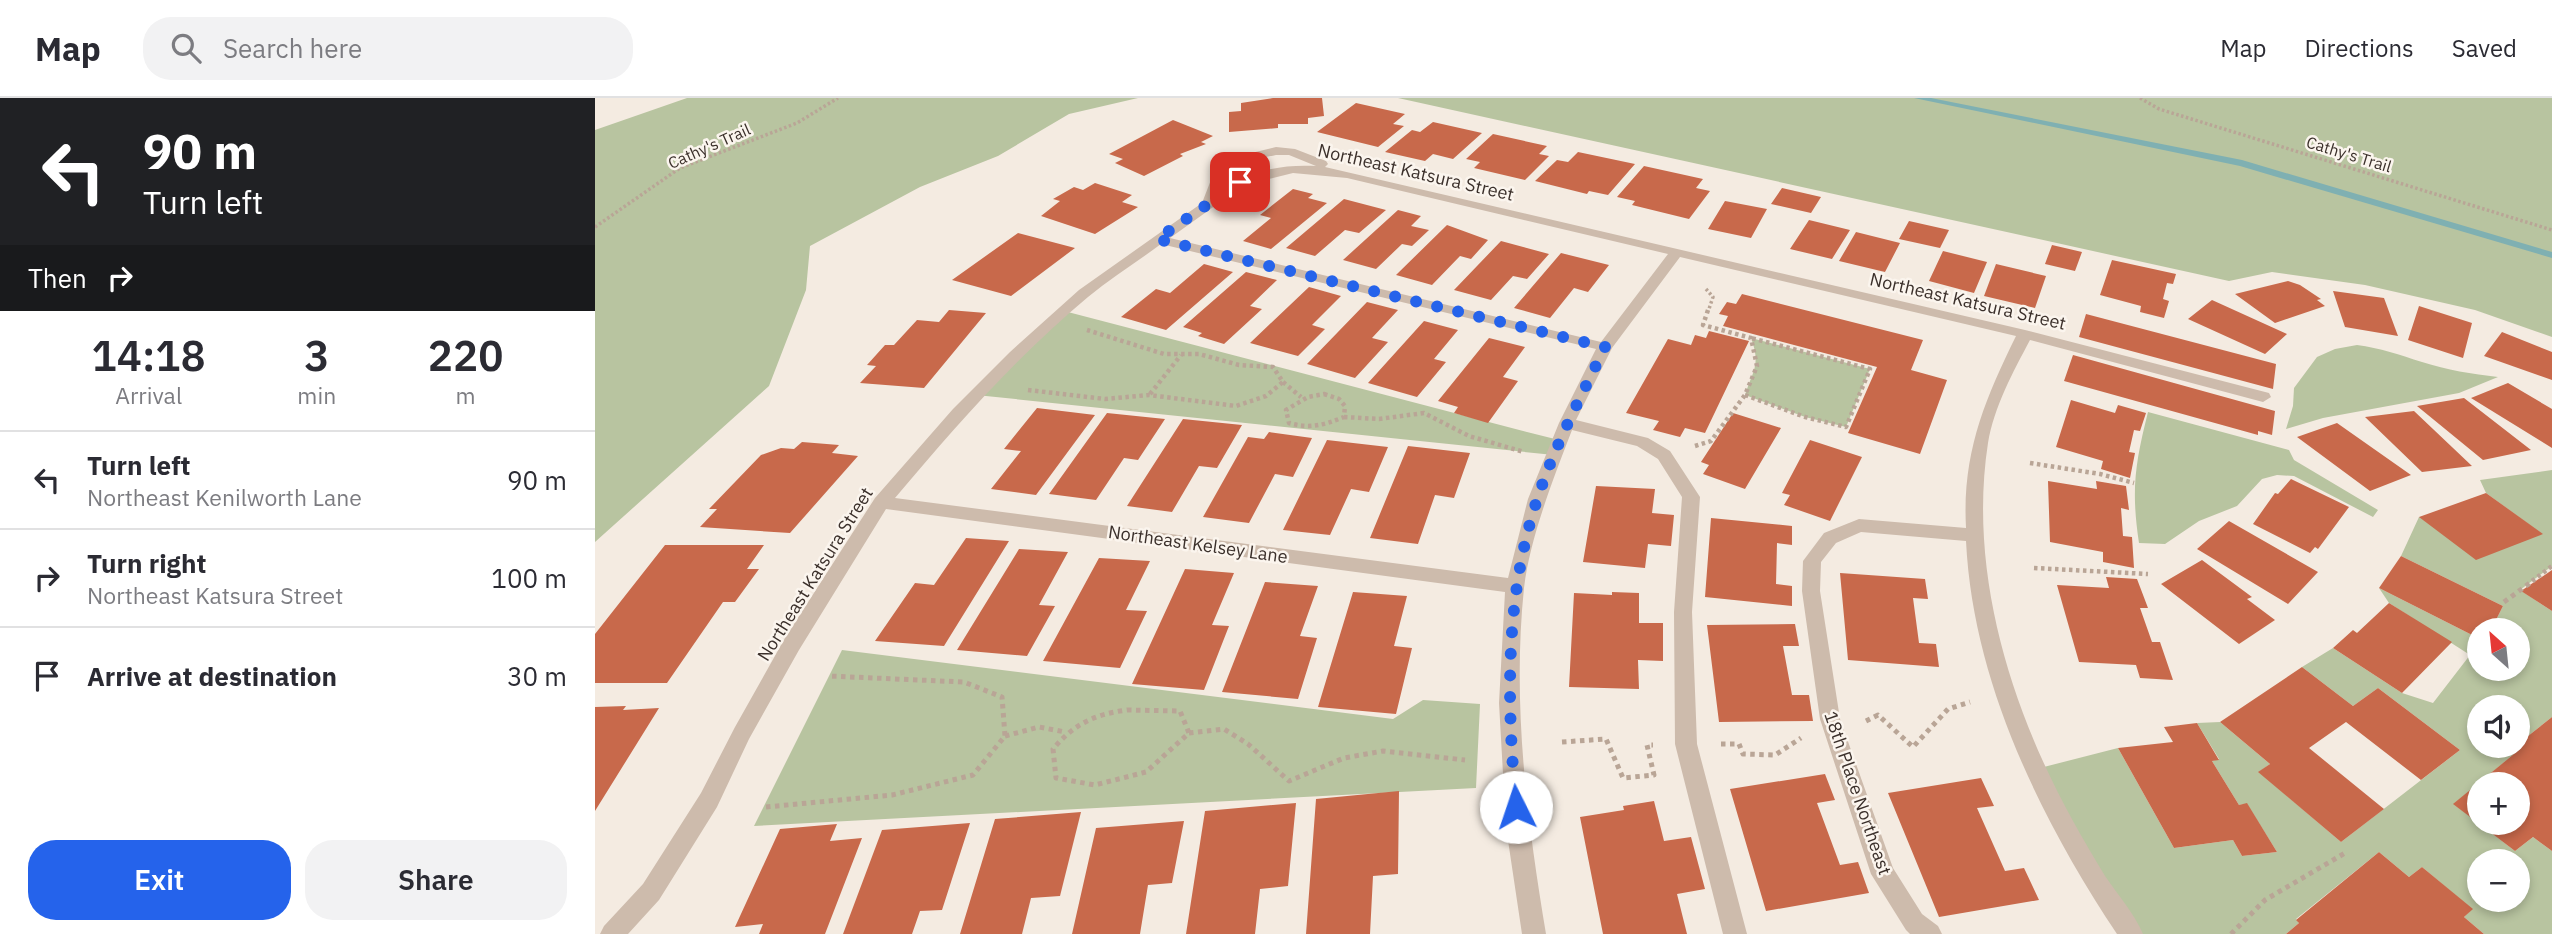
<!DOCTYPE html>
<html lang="en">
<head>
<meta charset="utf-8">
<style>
	:root { --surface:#fff; --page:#f2f2f3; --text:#2b2b33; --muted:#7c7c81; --line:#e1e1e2; --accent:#2563eb }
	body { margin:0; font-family:"IBM Plex Sans",sans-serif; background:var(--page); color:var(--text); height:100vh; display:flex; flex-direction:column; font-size:26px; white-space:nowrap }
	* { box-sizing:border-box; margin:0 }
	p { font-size:23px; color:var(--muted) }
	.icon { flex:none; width:38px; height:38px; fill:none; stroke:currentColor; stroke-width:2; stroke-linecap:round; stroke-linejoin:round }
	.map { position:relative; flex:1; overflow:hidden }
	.panel { display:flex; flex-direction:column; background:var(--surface); width:595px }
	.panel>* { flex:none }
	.top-card { background:#202124; color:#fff; overflow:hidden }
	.needle { width:46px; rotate:333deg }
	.controls { position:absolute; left:1872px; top:520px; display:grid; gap:14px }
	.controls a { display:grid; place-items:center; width:63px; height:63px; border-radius:50%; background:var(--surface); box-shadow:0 4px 10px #0003; font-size:35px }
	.pin { position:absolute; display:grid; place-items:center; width:60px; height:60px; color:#fff; margin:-30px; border-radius:14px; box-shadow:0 4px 10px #0006 }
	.me { position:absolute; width:77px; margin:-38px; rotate:356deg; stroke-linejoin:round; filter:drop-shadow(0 0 5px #0008) }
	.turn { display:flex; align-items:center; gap:24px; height:147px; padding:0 28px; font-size:32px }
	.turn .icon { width:91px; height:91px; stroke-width:2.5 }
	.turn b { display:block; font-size:49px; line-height:60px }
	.then { display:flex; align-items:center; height:66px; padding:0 28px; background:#0003; gap:14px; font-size:26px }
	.eta { display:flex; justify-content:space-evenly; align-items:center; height:119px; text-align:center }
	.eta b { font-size:42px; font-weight:600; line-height:49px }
	.primary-button { display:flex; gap:14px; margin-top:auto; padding:14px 28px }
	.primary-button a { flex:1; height:80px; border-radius:28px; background:var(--accent); color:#fff; font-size:28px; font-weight:600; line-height:80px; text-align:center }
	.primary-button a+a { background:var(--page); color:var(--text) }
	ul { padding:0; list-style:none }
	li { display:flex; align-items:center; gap:21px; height:98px; padding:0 28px; border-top:2px solid var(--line) }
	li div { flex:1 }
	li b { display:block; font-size:26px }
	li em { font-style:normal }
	header { display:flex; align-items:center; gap:42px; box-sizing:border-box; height:98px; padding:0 35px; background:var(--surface); border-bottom:2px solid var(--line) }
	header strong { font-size:33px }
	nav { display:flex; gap:38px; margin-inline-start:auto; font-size:24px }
	.search { width:490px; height:63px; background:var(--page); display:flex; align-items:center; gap:18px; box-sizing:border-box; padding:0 24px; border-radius:28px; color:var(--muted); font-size:26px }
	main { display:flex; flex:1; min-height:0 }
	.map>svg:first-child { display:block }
</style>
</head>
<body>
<header>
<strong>Map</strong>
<div class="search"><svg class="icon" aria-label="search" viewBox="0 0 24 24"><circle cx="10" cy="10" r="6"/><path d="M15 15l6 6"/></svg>Search here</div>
<nav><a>Map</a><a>Directions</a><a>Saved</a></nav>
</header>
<main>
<section class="panel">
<div class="top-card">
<div class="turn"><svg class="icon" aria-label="left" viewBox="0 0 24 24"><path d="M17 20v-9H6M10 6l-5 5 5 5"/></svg><div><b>90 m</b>Turn left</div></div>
<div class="then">Then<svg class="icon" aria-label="right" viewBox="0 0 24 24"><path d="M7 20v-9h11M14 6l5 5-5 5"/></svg></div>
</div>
<div class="eta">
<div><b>14:18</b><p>Arrival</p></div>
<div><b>3</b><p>min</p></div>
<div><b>220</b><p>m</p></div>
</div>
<ul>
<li><svg class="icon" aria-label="left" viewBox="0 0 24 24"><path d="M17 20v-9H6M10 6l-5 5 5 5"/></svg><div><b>Turn left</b><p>Northeast Kenilworth Lane</p></div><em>90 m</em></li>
<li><svg class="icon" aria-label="right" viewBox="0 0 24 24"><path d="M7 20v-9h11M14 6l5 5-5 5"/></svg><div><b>Turn right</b><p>Northeast Katsura Street</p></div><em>100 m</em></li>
<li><svg class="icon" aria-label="arrive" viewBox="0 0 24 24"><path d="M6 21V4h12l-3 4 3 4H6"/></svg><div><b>Arrive at destination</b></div><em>30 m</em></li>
</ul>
<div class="primary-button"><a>Exit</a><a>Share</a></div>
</section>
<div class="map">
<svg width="1957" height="836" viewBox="0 0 1957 836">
	<rect width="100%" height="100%" fill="#f4ebe1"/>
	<path fill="#b8c4a0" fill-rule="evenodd" d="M92,0H543L474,16L403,58L325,89L215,148L211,192L174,288L0,444V32Z
		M803,0H1957V239L1880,212L1770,187L1677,174L1634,183Z
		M469,213L940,336L964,342L959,357L381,297Z
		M1156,240L1275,271L1251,329L1210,319L1150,297C1158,272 1166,267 1156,240Z
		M1762,247C1785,250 1805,257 1827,264C1852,272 1877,276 1903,279L1864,295L1728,320L1691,331L1698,308L1699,290L1722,259L1740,251Z
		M1553,314L1694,352L1699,362L1783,412L1778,419L1699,378L1682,377L1667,381L1642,408L1604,423L1570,446L1544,445C1536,392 1540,366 1553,314Z
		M1957,372V468L1925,492L1957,513V619L1923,646V609H1885V648H1921L1925,651L1859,706L1920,753L1938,739L1957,753V836H1889L1869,819L1877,811L1827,769L1814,779L1784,754L1701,821L1704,825L1691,836H1536L1441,671L1523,650L1579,750L1638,742L1647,758L1682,754L1652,706L1644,707L1617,663L1624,661L1602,625L1625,624L1675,666L1664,674L1746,744L1865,652L1783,590L1758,608L1707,569L1738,550L1807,595L1838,605L1875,557L1794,505L1784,490L1885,541V570H1923V532H1896L1908,508L1806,458L1824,419L1947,436L1891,395L1885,382ZM1885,763H1923V802H1885Z
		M247,552L798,621L828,602L885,606L881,690L159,728Z"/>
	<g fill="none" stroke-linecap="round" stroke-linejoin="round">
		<path fill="#7fb0b2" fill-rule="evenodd" d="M1319,0H1336L1647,62L1957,154V160L1645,68Z"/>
	</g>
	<path fill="#c8694b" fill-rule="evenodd" d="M678,0H727L729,18L713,20V26H683V30L634,34V14L646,13V5Z
		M761,5L810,16L798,26L809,28L783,49L722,34Z
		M578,22L618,38L606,44L611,46L585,56L588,58L549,78L520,65L528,61L514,56Z
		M838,24L887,35L858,61L838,56L830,63L790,54L817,32L825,34Z
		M898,36L952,48L944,56L954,58L930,82L879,70L885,64L871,61Z
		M983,54L1040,66L1013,97L994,93L992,96L940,83L962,62L973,64Z
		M1049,68L1108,81L1101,90L1115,93L1094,121L1037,107L1040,103L1022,99Z
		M500,85L537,97L527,104L543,109L500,136L446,118L465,103L458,101L479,89L488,92Z
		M1187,90L1226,99L1216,115L1176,106Z
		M698,91L718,96L713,100L732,105L676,151L648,143L676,120L665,117Z
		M749,101L791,112L764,135L750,132L720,158L691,150Z
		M1130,103L1172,111L1156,140L1113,131Z
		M803,112L826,118L816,128L834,132L817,148L807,146L781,171L748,162Z
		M1214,122L1255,132L1237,161L1195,151Z
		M1314,123L1354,132L1345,150L1304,141Z
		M852,127L893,142L876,161L865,158L837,187L801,177Z
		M1261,134L1305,145L1290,174L1244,163Z
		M423,135L480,150L416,198L357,182Z
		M906,143L954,156L932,181L918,178L896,202L859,192Z
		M1457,147L1487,154L1480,173L1450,166Z
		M1348,153L1392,164L1379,195L1334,183Z
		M966,155L1014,167L993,194L979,190L955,220L919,210Z
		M1517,162L1581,176L1578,186L1572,185L1568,201L1574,203L1569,220L1545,214L1546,208L1505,197Z
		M609,166L638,174L571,232L526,219L561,191L575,195Z
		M1401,166L1451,178L1440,210L1389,198Z
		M651,174L682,182L655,208L667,211L629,246L603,238L607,235L588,229Z
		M1693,183L1705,187L1726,201L1722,202L1730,208L1680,225L1640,196Z
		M714,189L746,198L717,227L730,231L703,258L655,245Z
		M1738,193L1789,200L1803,238L1750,229Z
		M1147,196L1328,242L1316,272L1352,282L1325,356L1253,335L1282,269L1128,228L1133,218L1124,216L1132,204L1141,206Z
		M1617,202L1692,236L1670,256L1593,221Z
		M772,204L803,212L777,240L793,244L760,280L712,266Z
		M1824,208L1877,225L1868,260L1813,242Z
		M354,212L391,215L329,290L265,285L281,268L272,267L290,247H299L322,222L344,224Z
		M1491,216L1681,266L1678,291L1484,239Z
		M829,223L863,232L839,261L851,264L822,299L773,285Z
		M1114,233L1154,243L1110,335L1090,330L1085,339L1058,332L1064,323L1031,315L1073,241L1096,247L1100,237L1111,240Z
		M1907,234L1957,254V282L1889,258Z
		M894,240L930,249L908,279L923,283L893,325L859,315L863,309L843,303Z
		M1478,257L1680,313L1677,337L1663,333V337L1469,283Z
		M1913,285L1957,311V350L1876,300Z
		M1869,300L1936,352L1888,362L1822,308Z
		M1476,302L1520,315L1523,307L1551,315L1545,333L1539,332L1534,354L1540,355L1535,380L1506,371L1508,363L1461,349Z
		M442,310L500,317L441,397L396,391L426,353L409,351Z
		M1819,313L1877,368L1827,374L1770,319Z
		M512,315L570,321L543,362L529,360L501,402L454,396Z
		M1138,315L1186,330L1150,391L1108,376L1114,367L1106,364Z
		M588,321L647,327L622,370L604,368L577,414L532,408Z
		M1742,325L1816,377L1775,393L1702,339Z
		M674,334L717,340L698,379L680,376L654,425L608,419L653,339L669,341Z
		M732,342L793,349L774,394L756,391L735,437L688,432Z
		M1215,342L1267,359L1235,423L1189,407L1195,397L1187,395Z
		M207,344L244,347L237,355L263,358L195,435L105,429L122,411H114L166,357L186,350L199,351Z
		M813,348L875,355L859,400L840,397L823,446L775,440Z
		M1696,381L1754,409L1723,451L1720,449L1715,455L1658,426L1680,395L1683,396Z
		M1453,383L1502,391L1501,383L1531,388L1534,412L1526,410L1528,438L1537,439L1539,470L1508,464V454L1455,444Z
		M1001,388L1060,391L1057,415L1079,417L1076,448L1053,446L1050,470L988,464Z
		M1891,395L1948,436L1881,462L1824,419Z
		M1116,420L1197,428V447L1182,445L1181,486L1197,488V508L1110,499Z
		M1634,423L1723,474L1693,506L1602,451Z
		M371,440L414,443L349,548L280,543L320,485L339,487Z
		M70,447H169L152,471H164L140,504H128L72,585H0V536Z
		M424,451L473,454L444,507L460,508L432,558L362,552Z
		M1806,458L1908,508L1896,532H1885V541L1784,490Z
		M504,460L555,463L531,512L552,513L525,570L448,563Z
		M1607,462L1657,499L1652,501L1680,522L1644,546L1566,486Z
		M590,471L639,475L617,527L634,528L609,592L537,586Z
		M1957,472V513L1926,493Z
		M1245,475L1330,481L1333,501L1318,500L1324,545L1341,546L1344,569L1253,562Z
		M1511,479L1542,481L1553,510H1545L1557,544H1565L1578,582L1545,580L1541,567L1484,564L1462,487L1514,490Z
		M670,484L723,488L705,538L722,540L703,601L627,594Z
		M758,494L812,498L799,548L817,550L801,616L723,609Z
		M1017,494L1044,495V525H1068V563L1043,562L1044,591L974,589L979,495L1017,497Z
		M1794,505L1857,544L1807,595L1738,550L1758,532L1762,535Z
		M1200,526L1204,548H1188L1197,597H1214L1218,623L1124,624L1112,527Z
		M1707,569L1758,608L1783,590L1865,652L1826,682L1751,624L1714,650L1789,711L1746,744L1663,674L1675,666L1625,624Z
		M31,608L28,612L64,610L0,713V609Z
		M1957,619V753L1938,739L1920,753L1858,706L1925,651L1923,646ZM1885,686H1923V724H1885Z
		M1602,625L1624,662L1617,663L1644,707L1652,705L1682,754L1647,758L1638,742L1579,750L1523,650L1578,644L1569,629Z
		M1230,676L1240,702L1222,705L1245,767L1263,764L1274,795L1171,813L1135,691Z
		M1386,680L1399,708L1382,710L1410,773L1429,770L1444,802L1344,819L1293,695Z
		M804,693L803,776L778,778L775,836H711L721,701Z
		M1059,703L1069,743L1096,739L1110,791L1082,796L1092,836H1008L985,719L1029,712L1028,708Z
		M701,705L693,788L665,791L660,836H591L610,713Z
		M486,714L465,798L436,800L427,836H365L400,721Z
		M589,723L577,785L553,787L545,836H477L501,730Z
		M375,725L347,812L325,813L317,836H248L287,732Z
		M242,726L235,743L267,740L230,836H164L168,826L140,829L185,731Z
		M1784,754L1814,779L1827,769L1878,811L1869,819L1889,836H1691L1704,825L1701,822Z"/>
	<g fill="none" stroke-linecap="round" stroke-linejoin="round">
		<path stroke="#b9a596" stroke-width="3.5" stroke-dasharray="2.5 2.5" stroke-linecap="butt" d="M1545,0L1564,11L1957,132
			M0,129L85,70L202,25L243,0
			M1111,191L1118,199L1114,211"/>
		<path stroke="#b9a596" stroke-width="4.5" stroke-dasharray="3.5 3.5" stroke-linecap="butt" d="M688,284L706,299
			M433,292L510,301L554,297L641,308L671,298L688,284L678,269L644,267L604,256H569L492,232
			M555,296L586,257
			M729,296L744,301L750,308L749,319C729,327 715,331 694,325L691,312L713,299Z
			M1150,297L1210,319L1251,329L1275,271L1156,240
			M749,319L784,321L829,315L874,338L929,354
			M1100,348L1116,343L1150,297L1162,268L1156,240L1108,227L1114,209
			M1435,365L1505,376L1539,385
			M1439,470L1553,476
			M1937,483L1957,468"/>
		<path stroke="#b9a596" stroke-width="5" stroke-dasharray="4.5 4.5" stroke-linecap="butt" d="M1909,504L1939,482
			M532,612L585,613L594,635L551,674L500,687L461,680L458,651C479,626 500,616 532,612Z
			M1271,623L1283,617L1318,649L1353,611L1375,604
			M594,635L629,631L653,646L694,683L749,660L788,653L870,662
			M410,638L444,629L470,634
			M967,644L1011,641L1028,680L1059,677L1052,647H1058
			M1126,646H1144L1148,656L1180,657L1206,640
			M171,709L297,697L378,677L410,638L407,599L369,584L234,578
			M1636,836L1670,802L1750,755"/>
		<path fill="#cdbbac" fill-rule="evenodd" d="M681,49L700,51L731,63L733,66L730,69L1430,232L1674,295L1676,299L1668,304L1435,242C1418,274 1399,309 1393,345C1373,474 1416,611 1478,723C1488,741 1499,760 1510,778C1523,797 1539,815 1548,836H1522C1445,720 1378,584 1371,443L1266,434L1241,445L1226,464L1225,493L1245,621L1298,770L1327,816L1343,828L1347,836H1315L1311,832L1276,776L1225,621L1207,493L1208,463L1229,435L1264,421L1371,430C1367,356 1389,303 1421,238L1085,159L1017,250L981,322L1053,340L1075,353L1105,399L1097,514L1102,646L1152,836H1128L1080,646L1079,514L1087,399L1063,361L1042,348L977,332C959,379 935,439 929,490C917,606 932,722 951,836H927L911,729L904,605L910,494L291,411L204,552L154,641L122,709L64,802L33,836H5L9,828L48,786L106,695L140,629L190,540L280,400L358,311L415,254L484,192L607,105L621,69L636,60ZM681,57H694L721,68C686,66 652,73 623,94C635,61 650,64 681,57ZM698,75L752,80L1073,156L1006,244L575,140L649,87ZM566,146L1001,251L964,325L933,401L913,480L300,400C360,329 421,259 493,199C516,180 542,164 566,146Z"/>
	</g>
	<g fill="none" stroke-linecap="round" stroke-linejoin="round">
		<path stroke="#2563eb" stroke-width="12" stroke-dasharray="0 21.6" d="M645,84L562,141L1010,249C986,299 960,347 943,399C909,500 912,605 921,709"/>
	</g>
	<g text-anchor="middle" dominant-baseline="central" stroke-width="5" stroke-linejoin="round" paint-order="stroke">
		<g font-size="16" fill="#3b302b" stroke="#fbf5ee">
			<text transform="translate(114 48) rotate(-24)">Cathy's Trail</text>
			<text transform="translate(1754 56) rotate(17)">Cathy's Trail</text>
		</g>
		<g font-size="18" fill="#3b302b" stroke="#fbf5ee">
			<text transform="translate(821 74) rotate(13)">Northeast Katsura Street</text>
			<text transform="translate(1373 203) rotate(13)">Northeast Katsura Street</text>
			<text transform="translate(603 446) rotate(8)">Northeast Kelsey Lane</text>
			<text transform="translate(220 476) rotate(-58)">Northeast Katsura Street</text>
			<text transform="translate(1263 695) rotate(71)">18th Place Northeast</text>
		</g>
	</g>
</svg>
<div class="controls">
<a><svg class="needle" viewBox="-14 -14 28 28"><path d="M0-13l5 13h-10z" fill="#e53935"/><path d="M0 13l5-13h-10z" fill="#7c7c81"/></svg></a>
<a><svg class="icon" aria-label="sound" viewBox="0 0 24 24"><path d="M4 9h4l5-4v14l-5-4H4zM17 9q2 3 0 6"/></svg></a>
<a>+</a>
<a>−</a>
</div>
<div class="pin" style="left:645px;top:84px;background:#d93025"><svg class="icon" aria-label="arrive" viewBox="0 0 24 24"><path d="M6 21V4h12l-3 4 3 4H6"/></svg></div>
<svg class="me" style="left:921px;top:709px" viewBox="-20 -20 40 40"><circle r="19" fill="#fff"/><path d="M0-13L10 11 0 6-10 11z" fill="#2563eb"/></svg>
</div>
</main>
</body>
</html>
